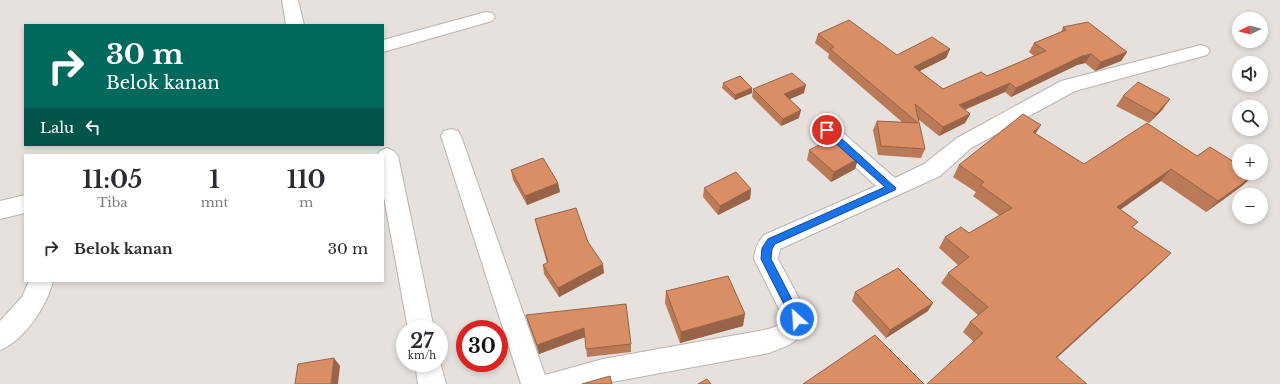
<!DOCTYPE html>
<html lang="id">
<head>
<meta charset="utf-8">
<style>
	:root { --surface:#fff; --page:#f7f7f7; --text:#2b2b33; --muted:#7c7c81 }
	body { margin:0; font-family:"Libre Baskerville",serif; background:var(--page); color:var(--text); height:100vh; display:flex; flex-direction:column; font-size:15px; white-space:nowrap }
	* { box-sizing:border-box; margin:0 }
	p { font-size:13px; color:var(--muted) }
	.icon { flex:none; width:22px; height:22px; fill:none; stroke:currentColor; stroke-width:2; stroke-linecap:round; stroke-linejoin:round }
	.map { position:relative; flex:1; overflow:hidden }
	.panel { position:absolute; left:24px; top:154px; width:360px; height:128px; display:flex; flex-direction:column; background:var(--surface); border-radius:0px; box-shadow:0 2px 6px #0003 }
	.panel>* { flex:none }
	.banner { position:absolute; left:24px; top:24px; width:360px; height:122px; border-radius:0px; box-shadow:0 2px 6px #0003; background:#00695c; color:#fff; overflow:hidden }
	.needle { width:26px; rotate:264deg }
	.tools { position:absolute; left:1232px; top:12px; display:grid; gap:8px }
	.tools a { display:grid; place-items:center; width:36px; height:36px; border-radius:50%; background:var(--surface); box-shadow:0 2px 6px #0003; font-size:20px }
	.speed { position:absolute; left:396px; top:320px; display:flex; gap:8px; font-size:20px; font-weight:700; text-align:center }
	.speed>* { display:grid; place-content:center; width:52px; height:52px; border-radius:50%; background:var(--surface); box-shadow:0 2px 6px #0003; line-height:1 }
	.speed small { font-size:10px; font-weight:400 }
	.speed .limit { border:6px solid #d22; background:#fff; color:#111 }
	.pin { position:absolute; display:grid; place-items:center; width:34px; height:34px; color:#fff; margin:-17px; border:2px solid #fff; border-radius:50%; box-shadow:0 1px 4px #0007 }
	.me { position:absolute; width:44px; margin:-22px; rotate:334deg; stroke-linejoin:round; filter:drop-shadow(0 0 3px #0008) }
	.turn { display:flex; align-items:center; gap:14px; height:84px; padding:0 16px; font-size:18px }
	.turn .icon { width:52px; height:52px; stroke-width:2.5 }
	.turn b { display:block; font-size:28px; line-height:34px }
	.then { display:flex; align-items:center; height:38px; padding:0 16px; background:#0003; gap:8px; font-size:15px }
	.eta { display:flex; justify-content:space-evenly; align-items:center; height:68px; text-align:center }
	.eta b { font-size:24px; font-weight:700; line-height:28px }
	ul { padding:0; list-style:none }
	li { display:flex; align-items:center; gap:12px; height:52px; padding:0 16px }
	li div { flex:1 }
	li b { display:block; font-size:15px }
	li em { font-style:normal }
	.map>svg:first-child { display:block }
</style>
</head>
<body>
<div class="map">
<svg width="1280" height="384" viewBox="0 0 1280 384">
	<rect width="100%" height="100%" fill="#e7e1de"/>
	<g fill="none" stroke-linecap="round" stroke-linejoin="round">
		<g stroke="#b9b3b0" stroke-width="2">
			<path id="street" d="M282,0H298L304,25H286Z
				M486,12L492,13L495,17L492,21L383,52V40Z
				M1201,45L1207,47L1210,51L1207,55L1075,91L971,148L940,176L780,249L778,259L810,319C800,342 791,345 769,353L601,384H521L441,136L444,131L451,129L458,131L461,136L545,375L603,359L769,329L777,326L784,319L754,259C755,249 757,243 764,235L876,186L820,135L817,130L820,125L827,123L834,125L895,178L924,164L957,138L1061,81Z
				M387,148L394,151L398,156L434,329H408L383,192V155H377L380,151Z
				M25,195V213L0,219V201Z
				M29,281H53C47,306 24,341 0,350V321L22,297Z
				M439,358L446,384H418L415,363H439Z"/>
		</g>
		<use href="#street" fill="#fff" fill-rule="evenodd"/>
	</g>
	<path fill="#bb7a57" d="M1063,27L1127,52L1121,61L1095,71L1085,63L1077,65L1011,97L1005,92L965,110L970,114L965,123L939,136L918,119L925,149L921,158L878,155L873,130L877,121L902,122L828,58L829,54L815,43L818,34L897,55L950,49L946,58L919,71L943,89L987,76L1034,56L1029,52L1034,43L1061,32Z
		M723,83L752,88V93L735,100L722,88Z
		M753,89L804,93L790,99L799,118L781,126L752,97Z
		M1123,96L1163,109L1149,123L1116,106Z
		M1035,134L1084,164L1197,156L1254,175L1242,186L1206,212L1161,181L1120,210L1160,264L974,342L963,332L970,322L978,315L941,283L948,273L958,265L939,248L945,237L969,233L1000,216L973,196L976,192L953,177L959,165Z
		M809,150L858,159L855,169L831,182L807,160Z
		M511,170L558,183L560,192L527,205L513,180Z
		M704,188L751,189L750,199L718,215L703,197Z
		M535,219L588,242L604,273L559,297L544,274L543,265L547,263L537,228Z
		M666,291L743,326L680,343L665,303Z
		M855,292L928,311L886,338L852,301Z
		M526,315L631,344V352L587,357L585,337L539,354L528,323Z"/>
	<path fill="#986347" d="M950,49L946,58L910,76L914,67Z
		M1127,52L1121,61L1095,71L1101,62Z
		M1091,54L1085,63L1077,65L1011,97L1016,88L1082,56Z
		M1010,83L1005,92L954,114L959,105Z
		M806,85L804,93L783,102L784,94Z
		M752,88V93L735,100V95Z
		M1170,99L1163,109L1149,123L1156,114Z
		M801,110L799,118L781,126L783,119Z
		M970,114L965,123L939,136L943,127Z
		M1041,125L1034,136L1033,132Z
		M858,159L855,169L831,182L834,172Z
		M1171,169L1161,181L1107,219L1117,207Z
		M1254,175L1242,186L1206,212L1218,201Z
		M558,183L560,192L527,205L525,196Z
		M751,189L750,199L718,215L720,206Z
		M1171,253L1160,264L1047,367L1056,357Z
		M603,264L604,273L559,297L558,288Z
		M933,303L928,311L886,338L890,330Z
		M745,314L743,326L680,343L681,332Z
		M584,328L585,337L539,354L537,345Z
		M334,358L340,366L338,384H331Z"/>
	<path fill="#d98e65" stroke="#986347" d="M849,20L897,55L932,37L950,49L914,67L943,89L981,72L987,76L1046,51L1034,43L1066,30L1063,27L1088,22L1127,52L1101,62L1091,54L1082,56L1016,88L1010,83L959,105L970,114L943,127L915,104L925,149L881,146L877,121L918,123L830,49L834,47L818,34Z
		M792,73L806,85L784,94L801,110L783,119L753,89Z
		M740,76L752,88L735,95L723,83Z
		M1138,82L1170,99L1156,114L1123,96Z
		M1023,114L1041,125L1033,132L1084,164L1147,123L1197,156L1210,147L1239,165V173H1251L1254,175L1218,201L1171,169L1117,207L1138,222L1132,227L1171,253L1056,357L1087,384H927L983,333L970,322L988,307L948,273L969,257L945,237L961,227L969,233L1012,208L980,185L984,182L959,165Z
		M834,138L858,159L834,172L809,150Z
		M543,158L558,183L525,196L511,170Z
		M736,172L751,189L720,206L704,188Z
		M576,208L588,242L603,264L558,288L543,265L548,262L535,219Z
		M898,268L933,303L890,330L855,292Z
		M728,276L745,314L681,332L666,291Z
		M626,304L631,344L586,349L584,328L537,345L526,315Z
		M875,335L924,384H803Z
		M334,358L331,384H295L298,364Z
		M610,376L612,384H582Z
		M707,379L711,384H698Z"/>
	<path fill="#1a73e8" stroke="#114b97" d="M824,128H830L896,188L895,190L775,244L772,249L771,259L802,319L801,322L797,324L793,322L761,259L762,248L768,239L885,187L824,133Z"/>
</svg>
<div class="tools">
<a><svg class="needle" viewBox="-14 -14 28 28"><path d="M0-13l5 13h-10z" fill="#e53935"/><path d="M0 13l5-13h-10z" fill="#7c7c81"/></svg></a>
<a><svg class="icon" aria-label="sound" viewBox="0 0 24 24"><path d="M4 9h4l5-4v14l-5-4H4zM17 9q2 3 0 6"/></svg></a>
<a><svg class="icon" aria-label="search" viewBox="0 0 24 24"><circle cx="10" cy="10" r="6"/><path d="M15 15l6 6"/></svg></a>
<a>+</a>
<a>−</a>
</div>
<div class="speed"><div>27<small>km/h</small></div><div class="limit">30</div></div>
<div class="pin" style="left:827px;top:130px;background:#d93025"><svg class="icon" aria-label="arrive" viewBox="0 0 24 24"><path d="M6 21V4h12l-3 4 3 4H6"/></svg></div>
<svg class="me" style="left:797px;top:319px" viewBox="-20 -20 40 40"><circle r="17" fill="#1a73e8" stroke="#fff" stroke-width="3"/><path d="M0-11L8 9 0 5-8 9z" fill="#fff"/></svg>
<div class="banner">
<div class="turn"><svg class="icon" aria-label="right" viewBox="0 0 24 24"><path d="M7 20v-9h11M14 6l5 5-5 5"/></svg><div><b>30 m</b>Belok kanan</div></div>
<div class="then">Lalu<svg class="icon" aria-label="left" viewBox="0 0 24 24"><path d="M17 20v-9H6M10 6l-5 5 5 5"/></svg></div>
</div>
<section class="panel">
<div class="eta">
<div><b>11:05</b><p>Tiba</p></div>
<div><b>1</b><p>mnt</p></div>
<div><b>110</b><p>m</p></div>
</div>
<ul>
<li><svg class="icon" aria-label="right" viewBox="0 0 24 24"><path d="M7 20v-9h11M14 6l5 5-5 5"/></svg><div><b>Belok kanan</b></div><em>30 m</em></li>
</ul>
</section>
</div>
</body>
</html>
